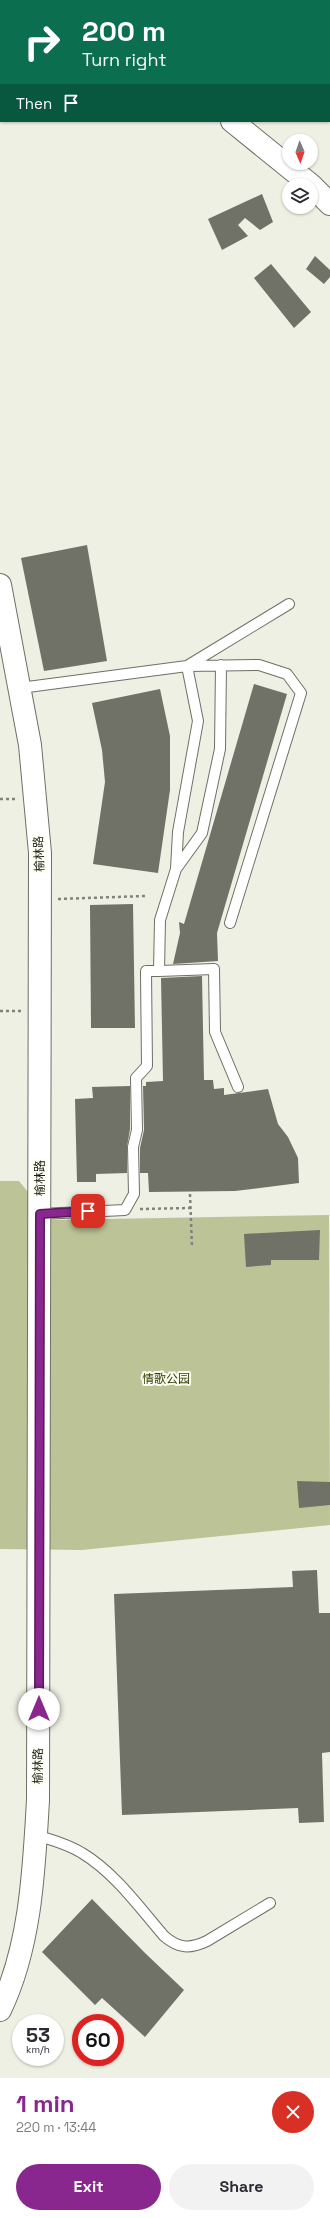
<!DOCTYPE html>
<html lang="en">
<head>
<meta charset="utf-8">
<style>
	:root { --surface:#fff; --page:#f2f2f3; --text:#2b2b33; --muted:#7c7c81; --accent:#8a278f }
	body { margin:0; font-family:"Space Grotesk","Noto Sans SC",sans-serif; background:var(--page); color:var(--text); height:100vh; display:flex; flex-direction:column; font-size:15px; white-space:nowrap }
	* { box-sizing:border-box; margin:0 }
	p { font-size:13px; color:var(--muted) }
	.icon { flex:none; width:22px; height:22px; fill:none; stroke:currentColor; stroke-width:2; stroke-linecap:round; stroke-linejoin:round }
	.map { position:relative; height:2078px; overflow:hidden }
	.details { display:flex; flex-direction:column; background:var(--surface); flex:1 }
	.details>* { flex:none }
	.hud { position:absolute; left:0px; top:0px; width:330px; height:122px; box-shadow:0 1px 3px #0004; background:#0b6e4f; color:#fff; overflow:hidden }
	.needle { width:26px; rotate:178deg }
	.fabs { position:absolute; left:282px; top:134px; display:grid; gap:8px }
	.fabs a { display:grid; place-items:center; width:36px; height:36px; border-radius:50%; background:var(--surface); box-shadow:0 1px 3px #0004; font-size:20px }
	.speed { position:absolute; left:12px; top:2014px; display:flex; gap:8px; font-size:20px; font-weight:700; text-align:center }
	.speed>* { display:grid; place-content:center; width:52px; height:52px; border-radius:50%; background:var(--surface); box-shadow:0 1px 3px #0004; line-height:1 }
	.speed small { font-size:10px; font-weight:400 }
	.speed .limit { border:6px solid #d22; background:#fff; color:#111 }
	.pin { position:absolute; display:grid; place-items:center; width:34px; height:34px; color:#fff; margin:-17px; border-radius:8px; box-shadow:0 2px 6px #0006 }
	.me { position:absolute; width:44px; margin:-22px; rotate:0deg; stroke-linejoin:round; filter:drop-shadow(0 0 3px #0008) }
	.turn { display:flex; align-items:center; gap:14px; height:84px; padding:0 16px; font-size:18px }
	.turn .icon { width:52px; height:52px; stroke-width:2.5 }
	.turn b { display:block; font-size:28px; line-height:34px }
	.then { display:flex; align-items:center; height:38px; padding:0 16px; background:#0003; gap:8px; font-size:15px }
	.round { display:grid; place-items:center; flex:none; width:42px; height:42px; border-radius:21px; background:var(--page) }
	.head { display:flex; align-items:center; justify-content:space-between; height:68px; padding:0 16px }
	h1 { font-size:24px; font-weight:800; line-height:30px; color:var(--accent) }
	.cta { display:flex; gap:8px; margin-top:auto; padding:8px 16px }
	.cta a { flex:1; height:46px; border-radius:24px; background:var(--accent); color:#fff; font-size:16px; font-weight:800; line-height:46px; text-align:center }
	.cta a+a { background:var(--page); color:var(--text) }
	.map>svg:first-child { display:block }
</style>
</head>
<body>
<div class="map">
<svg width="330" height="2078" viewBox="0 0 330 2078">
	<rect width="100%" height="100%" fill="#eef0e4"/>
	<path fill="#bcc497" d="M0,1181H19L51,1220L329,1215L330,1525L82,1550L0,1549Z"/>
	<path fill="#707268" d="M262,194L273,222L260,230L245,218L238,225L248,236L222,250L208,219Z
		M315,256L330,270V277L324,284L306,269Z
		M271,264L311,312L294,328L254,278Z
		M87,545L107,661L44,671L21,558Z
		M254,684L287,694L217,933L218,961L173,964L180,933L179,922L184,924Z
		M160,689L170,736V790L158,873L93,864L105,782L102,750L92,703Z
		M133,904L135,1028H91L90,905Z
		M202,976L204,1080H213L214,1089L224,1088V1095L268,1089L278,1124L288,1137L298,1158L299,1183L235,1191L149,1192L148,1173H140V1148L144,1130L143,1086H146V1082L163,1081L161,978Z
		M130,1086V1129L127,1147V1173L96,1174V1182H77L75,1099L93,1098L92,1087Z
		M320,1230L319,1260H271V1265L246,1267L244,1234Z
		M297,1481L330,1482V1505L299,1508Z
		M317,1570L319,1613H330V1752L322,1753L324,1822L299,1823L298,1808L122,1815L114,1594L293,1587L292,1571Z
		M92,1899L145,1953L184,1990L145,2037L102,1998L95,2005L42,1952Z"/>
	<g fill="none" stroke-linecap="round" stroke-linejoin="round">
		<g stroke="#6e7065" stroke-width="12">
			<path id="service" d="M187,666L259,665L287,674L301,693L230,923
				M187,666L289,604
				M20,688L187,666L198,721L178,832L176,869L160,920L159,971H146L147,1066L136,1078L137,1130L133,1147L134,1194L125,1210L40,1214
				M176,869L202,833L220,749L221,665
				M159,971L214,969L215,1032L238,1087
				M36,1835C52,1840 68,1844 82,1853C115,1873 139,1907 164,1936C179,1949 190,1949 207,1941L270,1903"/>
		</g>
		<g stroke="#6e7065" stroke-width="24">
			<path id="secondary" d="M79,0L81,1
				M232,121L311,185
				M311,185L330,204"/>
		</g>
		<g stroke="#6e7065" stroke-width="24">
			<path id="primary" d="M0,585L30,745L40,853L38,1800C34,1869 31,1946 0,2010"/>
		</g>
		<path stroke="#81837b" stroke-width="2.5" stroke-dasharray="3 3" stroke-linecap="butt" d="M0,799H15
			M58,899L145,896
			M0,1011H21
			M190,1194L192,1248
			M140,1209L191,1208"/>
		<use href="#service" stroke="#fff" stroke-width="10"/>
		<use href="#secondary" stroke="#fff" stroke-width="22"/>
		<use href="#primary" stroke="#fff" stroke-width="22"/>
	</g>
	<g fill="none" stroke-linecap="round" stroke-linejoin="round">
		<g stroke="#5a195d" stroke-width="10">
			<path id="route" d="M39,1709L40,1214L88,1211"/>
		</g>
		<use href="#route" stroke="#8a278f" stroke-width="7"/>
	</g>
	<g text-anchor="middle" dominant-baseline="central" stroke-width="4" stroke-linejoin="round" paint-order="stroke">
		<g font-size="12" fill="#1b1c18" stroke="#fbfef1">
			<text transform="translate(39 854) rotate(-92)">榆林路</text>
			<text transform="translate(40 1178) rotate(-90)">榆林路</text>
			<text transform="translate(38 1766) rotate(-89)">榆林路</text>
		</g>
		<g font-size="12" fill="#393f02" stroke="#fbfef1">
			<text x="166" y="1379">情歌公园</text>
		</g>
	</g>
</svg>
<div class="fabs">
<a><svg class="needle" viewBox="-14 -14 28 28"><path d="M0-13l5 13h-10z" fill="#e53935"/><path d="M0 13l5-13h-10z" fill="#7c7c81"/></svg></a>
<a><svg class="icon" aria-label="layers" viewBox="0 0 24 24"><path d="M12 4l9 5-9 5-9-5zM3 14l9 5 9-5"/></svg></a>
</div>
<div class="speed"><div>53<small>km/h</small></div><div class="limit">60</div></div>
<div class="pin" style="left:88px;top:1211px;background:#d93025"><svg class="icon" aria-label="arrive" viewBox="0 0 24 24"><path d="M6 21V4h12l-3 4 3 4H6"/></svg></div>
<svg class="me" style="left:39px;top:1709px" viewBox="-20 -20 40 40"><circle r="19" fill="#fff"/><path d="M0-13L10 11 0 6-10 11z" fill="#8a278f"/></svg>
<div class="hud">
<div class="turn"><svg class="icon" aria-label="right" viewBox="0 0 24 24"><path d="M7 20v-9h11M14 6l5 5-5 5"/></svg><div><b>200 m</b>Turn right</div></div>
<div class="then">Then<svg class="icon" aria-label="arrive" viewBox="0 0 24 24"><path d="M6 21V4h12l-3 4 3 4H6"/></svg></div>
</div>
</div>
<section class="details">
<div class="head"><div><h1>1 min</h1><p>220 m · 13:44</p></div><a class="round" style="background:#d93025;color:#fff"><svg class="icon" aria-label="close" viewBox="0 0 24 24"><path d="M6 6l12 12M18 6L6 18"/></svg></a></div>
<div class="cta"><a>Exit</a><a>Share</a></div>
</section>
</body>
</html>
